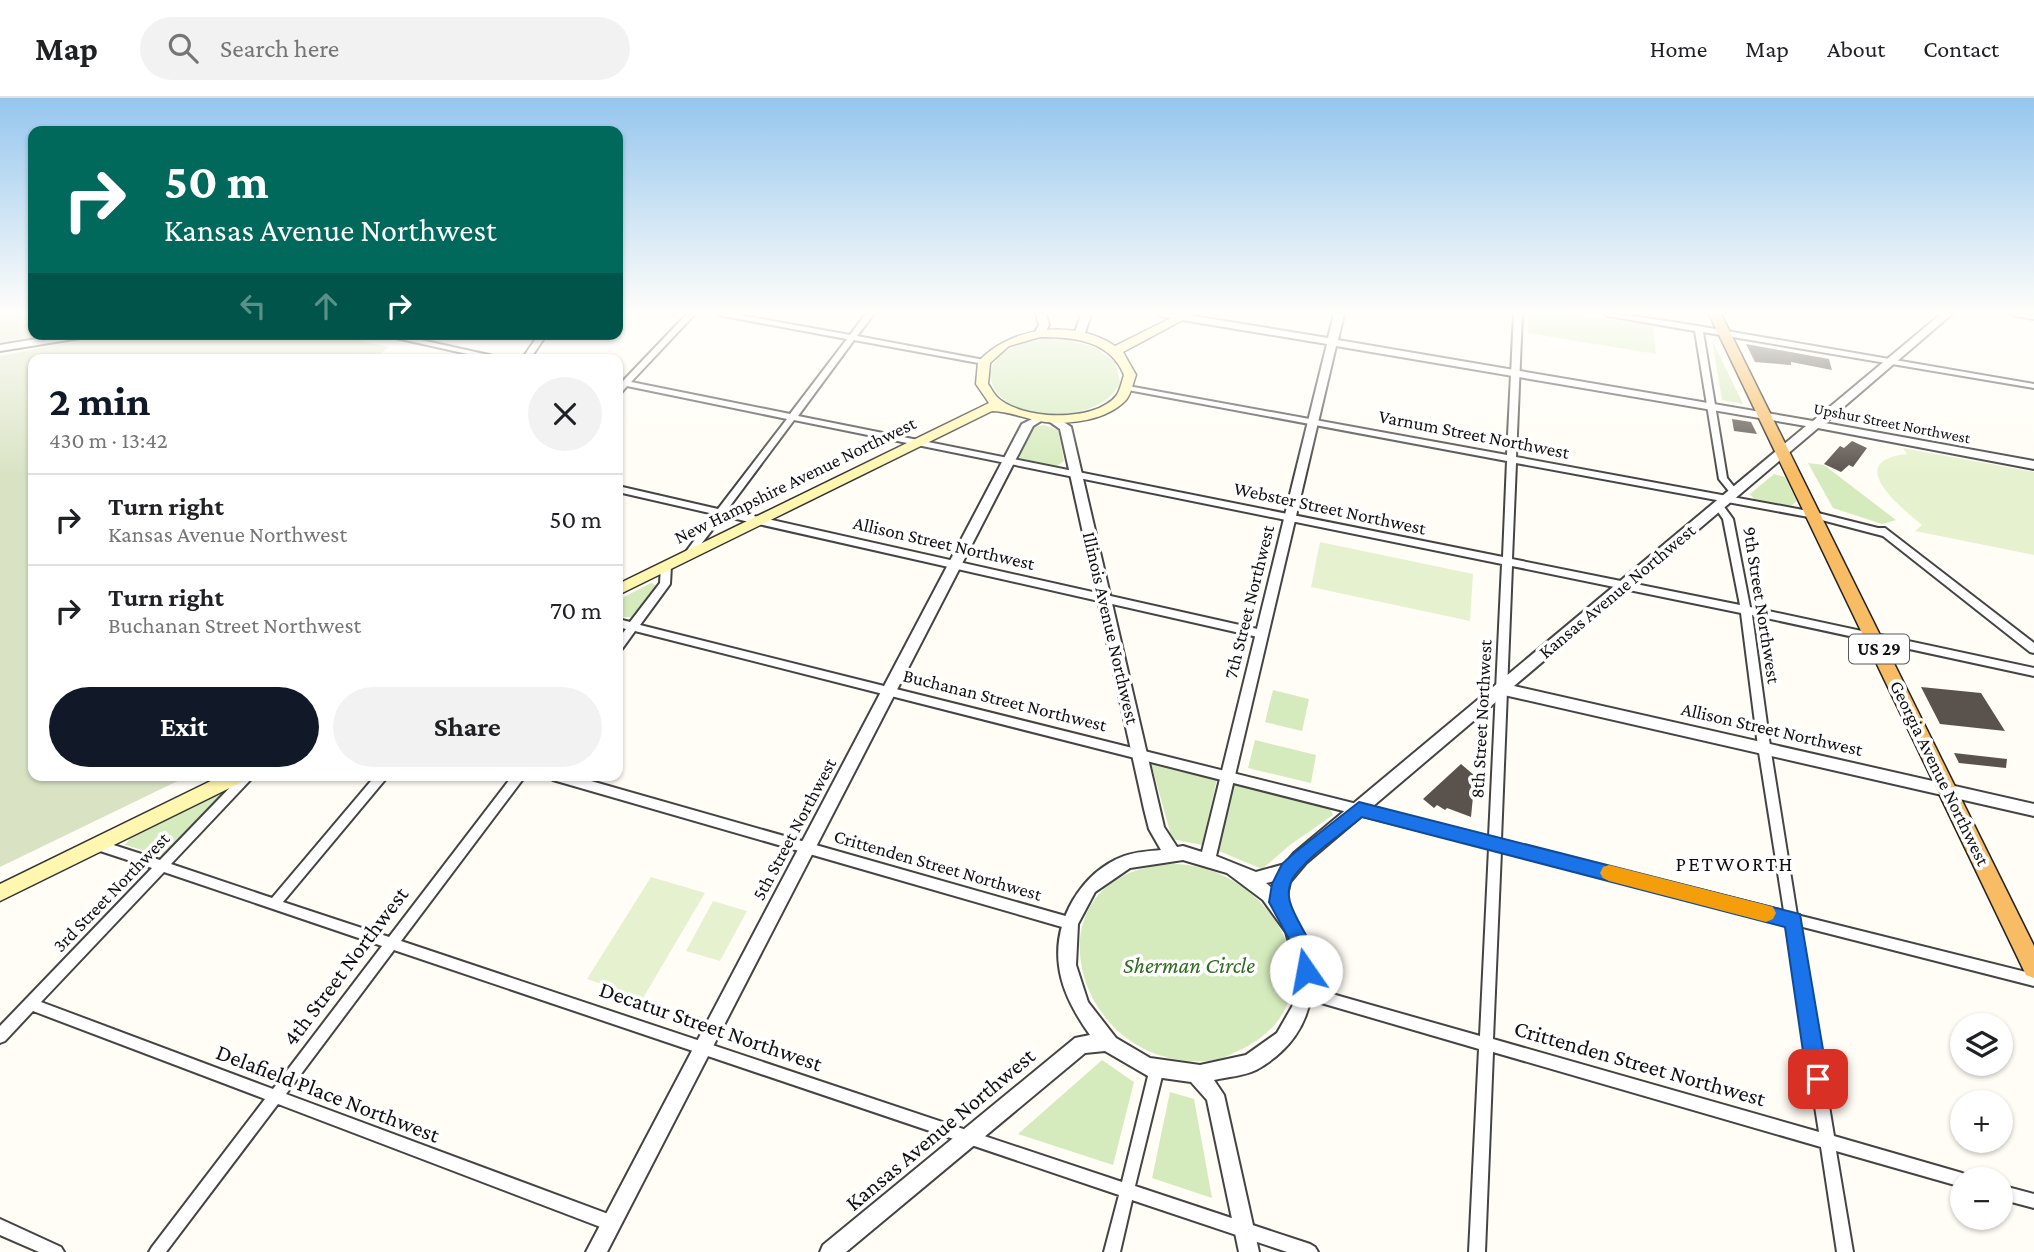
<!DOCTYPE html>
<html lang="en">
<head>
<meta charset="utf-8">
<style>
	:root { --surface:#fff; --page:#f2f2f2; --text:#202124; --muted:#757577; --line:#e0e0e0; --accent:#111827 }
	body { margin:0; font-family:"Crimson Pro",serif; background:var(--page); color:var(--text); height:100vh; display:flex; flex-direction:column; font-size:26px; white-space:nowrap }
	* { box-sizing:border-box; margin:0 }
	p { font-size:23px; color:var(--muted) }
	.icon { flex:none; width:38px; height:38px; fill:none; stroke:currentColor; stroke-width:2; stroke-linecap:round; stroke-linejoin:round }
	.map { position:relative; flex:1; overflow:hidden }
	.sheet { position:absolute; left:28px; top:256px; width:595px; height:427px; display:flex; flex-direction:column; background:var(--surface); border-radius:14px; box-shadow:0 2px 5px #0004 }
	.sheet>* { flex:none }
	.hud { position:absolute; left:28px; top:28px; width:595px; height:214px; border-radius:14px; box-shadow:0 2px 5px #0004; background:#00695c; color:#fff; overflow:hidden }
	.controls { position:absolute; left:1950px; top:915px; display:grid; gap:14px }
	.controls a { display:grid; place-items:center; width:63px; height:63px; border-radius:50%; background:var(--surface); box-shadow:0 2px 5px #0004; font-size:35px }
	.pin { position:absolute; display:grid; place-items:center; width:60px; height:60px; color:#fff; margin:-30px; border-radius:14px; box-shadow:0 4px 10px #0006 }
	.me { position:absolute; width:77px; margin:-38px; rotate:348deg; stroke-linejoin:round; filter:drop-shadow(0 0 5px #0008) }
	.turn { display:flex; align-items:center; gap:24px; height:147px; padding:0 21px; font-size:32px }
	.turn .icon { width:91px; height:91px; stroke-width:2.5 }
	.turn b { display:block; font-size:49px; line-height:60px }
	.lanes { display:flex; align-items:center; height:66px; padding:0 21px; background:#0003; justify-content:center; gap:35px; direction:ltr }
	.lanes .off { opacity:.35 }
	.round { display:grid; place-items:center; flex:none; width:74px; height:74px; border-radius:37px; background:var(--page) }
	.headline { display:flex; align-items:center; justify-content:space-between; height:119px; padding:0 21px }
	h1 { font-size:42px; font-weight:700; line-height:52px; color:var(--accent) }
	.action { display:flex; gap:14px; margin-top:auto; padding:14px 21px }
	.action a { flex:1; height:80px; border-radius:42px; background:var(--accent); color:#fff; font-size:28px; font-weight:700; line-height:80px; text-align:center }
	.action a+a { background:var(--page); color:var(--text) }
	ul { padding:0; list-style:none }
	li { display:flex; align-items:center; gap:21px; height:91px; padding:0 21px; border-top:2px solid var(--line) }
	li div { flex:1 }
	li b { display:block; font-size:26px }
	li em { font-style:normal }
	header { display:flex; align-items:center; gap:42px; box-sizing:border-box; height:98px; padding:0 35px; background:var(--surface); border-bottom:2px solid var(--line) }
	header strong { font-size:33px }
	nav { display:flex; gap:38px; margin-inline-start:auto; font-size:24px }
	.search { width:490px; height:63px; background:var(--page); display:flex; align-items:center; gap:18px; box-sizing:border-box; padding:0 24px; border-radius:38px; color:var(--muted); font-size:26px }
	.map>svg:first-child { display:block }
</style>
</head>
<body>
<header>
<strong>Map</strong>
<div class="search"><svg class="icon" aria-label="search" viewBox="0 0 24 24"><circle cx="10" cy="10" r="6"/><path d="M15 15l6 6"/></svg>Search here</div>
<nav><a>Home</a><a>Map</a><a>About</a><a>Contact</a></nav>
</header>
<div class="map">
<svg width="2034" height="1154" viewBox="0 0 2034 1154">
	<rect width="100%" height="100%" fill="#fffdf5"/>
	<path fill="#d5ebbd" d="M1529,216H1573L1653,228L1656,256L1528,235Z
		M1064,241L1094,249L1115,264L1120,284C1103,330 990,327 990,274C1000,244 1038,240 1064,241Z
		M1712,242L1743,306L1722,302Z
		M1044,327L1058,332L1064,363L1057,368L1024,362L1019,358L1034,329Z
		M1808,365L1824,367L1896,422L1882,426L1833,410Z
		M1774,376L1785,379L1797,403L1791,408L1755,402L1750,396Z
		M651,485L657,488L633,519H618V502Z
		M1273,592L1309,601L1302,633L1265,624Z
		M1255,642L1316,657L1311,685L1248,670Z
		M1151,665L1217,681L1202,747L1172,741Z
		M1232,685L1330,710L1333,717L1290,747L1262,771L1219,753Z
		M219,695L223,697L163,758L125,747L132,738Z
		M1171,766C1272,765 1345,896 1246,949C1234,955 1221,962 1207,963C1071,972 1022,775 1171,766Z
		M1102,962L1134,984L1113,1067L1018,1036Z
		M1170,994L1194,1001L1212,1100L1152,1080Z"/>
	<path fill="#d9e3c4" d="M0,216H33V236H52L0,244Z
		M111,236H329L389,249L380,256L384,261H33V677H190L0,769V258Z"/>
	<path fill="#e6f2cf" d="M1903,350L2034,374V457L1915,433L1922,427C1899,408 1843,363 1907,356Z
		M1320,444L1473,476L1470,523L1311,489Z
		M651,779L705,795L643,900L587,881Z
		M713,803L747,813L720,863L686,853Z"/>
	<path fill="#5a524d" d="M1746,246L1829,261L1832,272L1791,264V267L1755,264Z
		M1732,321L1751,324L1757,336L1734,333Z
		M1852,343L1867,350L1853,369L1849,367L1841,374L1824,366L1840,348L1844,350Z
		M1921,589L1981,595L2005,633L1940,626Z
		M1954,655L2007,661L2006,670L1959,665Z
		M1461,666L1475,678L1471,719L1447,710L1445,712L1437,707L1434,710L1423,701Z"/>
	<g fill="none" stroke-linecap="round" stroke-linejoin="round">
		<g stroke="#444" stroke-width="4">
			<path id="minor" d="M687,216H695L631,284L790,316L847,241L723,218L719,216H734L850,237L866,216H874L857,238L984,262L988,264L984,266L854,242L798,318L1503,459L1507,363L1128,292L1124,290L1128,288L1507,357L1514,216H1522L1516,359L1814,414L1878,430H1885L2034,545V555L2030,554L1883,438L1814,420L1516,365L1512,461L1740,507L1723,421L1714,408L1719,405L1722,406L1733,421L1750,509L2034,570V578L1752,517L1770,648L1797,817L2034,876V888L1799,828L1834,1038L1962,1075L1967,1077L1969,1082H1962V1089L1836,1053L1853,1154H1837L1821,1049L1493,954L1485,1154H1469L1479,951L1304,900L1299,898L1297,894L1299,890L1304,888L1480,938L1489,750L635,533L622,551L618,552V541L626,531L618,529V521L630,524L660,485L661,468L666,465L671,468L670,486L640,527L1489,739L1502,466L794,322L727,412L1262,532L1267,536L1262,540L723,418L691,459H685L683,457L685,455L714,416L618,394V388L718,411L787,321L627,288L621,295H618V289L619,287L618,286V282L623,283ZM1512,468L1741,515L1758,648L1784,813L1501,742ZM1501,753L1786,825L1819,1034L1493,941Z
				M1604,216H1620L1698,228L2034,286V290L1703,234L1727,380L1739,395L1735,398L1732,397L1719,381L1695,233L1608,218Z
				M2011,216L2034,217V221L2015,218Z
				M378,236H394L507,261H490Z
				M539,236H547L530,261H522Z
				M242,677H255L171,766L272,800L376,677H389L283,804L389,839L513,677H526L401,843L1122,1084L1150,970L1152,965L1157,963L1162,965L1164,970L1135,1088L1310,1146L1315,1149L1318,1154H1287L1132,1102L1120,1154H1104L1119,1097L394,852L286,996L611,1117L616,1120L619,1125L616,1130L611,1133L278,1006L166,1154H149L152,1149L265,1001L33,913L5,943L0,945V928L152,770L94,751L92,747L94,743L98,742L160,762ZM164,774L382,848L273,991L41,904Z
				M547,677H570L1069,819L1073,821L1075,825L1073,829L1069,831L553,682L549,680Z
				M2000,1087L2034,1096V1110L2000,1101Z
				M0,1121L61,1149L64,1154H39L0,1137Z"/>
		</g>
		<g stroke="#444" stroke-width="4">
			<path id="tertiary" d="M1036,216H1046L1049,227L1043,238L1039,239L1034,236L1039,227Z
				M1081,216H1091L1084,238L1079,241L1074,238Z
				M1159,216H1181L1328,240L1334,216H1344L1338,242L1813,323L1941,216H1952L1825,325L2034,363V371L1818,330L1514,588L2034,706V718L1504,597L1306,765L1290,784L1285,806C1326,864 1323,935 1256,972C1244,978 1227,979 1214,982L1224,997L1259,1154H1239L1207,1002L1191,984L1148,978L1105,953L1085,955L846,1154H820L823,1147L1075,940L1090,937C1075,916 1062,893 1059,868C1053,823 1081,774 1124,758C1135,754 1149,753 1161,752L1149,731L1144,711L1060,331L1050,324V320H1058L1071,329L1164,729L1177,749L1183,748L1202,754L1327,246L1164,219ZM1336,248L1806,328L1294,755L1285,766L1256,774L1216,758ZM1183,762L1227,775L1263,802L1286,834L1296,870L1293,907L1277,935L1246,957L1200,967L1150,960L1116,940L1088,904L1076,867L1078,826L1095,794L1130,770ZM1275,783L1272,790L1266,785Z
				M66,236H92L87,239L0,253V247Z
				M1040,317L1046,320L1033,328L607,1154H586L1022,326Z"/>
		</g>
		<g stroke="#333" stroke-width="3">
			<path id="secondary" d="M1179,216H1194L1123,254L1136,277C1133,285 1131,296 1126,302C1107,322 1071,327 1045,324C1027,322 1010,313 992,313L618,497V486L989,305L976,286L978,264C1010,228 1075,221 1115,248ZM1040,239C1073,239 1110,242 1124,277C1122,283 1120,293 1116,298C1094,325 1021,322 997,299C994,296 991,290 988,286L990,265L1009,248Z
				M223,677H248L246,682L0,803V786Z"/>
		</g>
		<g stroke="#222" stroke-width="3">
			<path id="trunk" d="M1709,216H1721L2034,848V880L2026,877Z"/>
		</g>
		<use href="#minor" fill="#fff" fill-rule="evenodd"/>
		<use href="#tertiary" fill="#fff" fill-rule="evenodd"/>
		<use href="#secondary" fill="#fff6b0" fill-rule="evenodd"/>
		<use href="#trunk" fill="#f7bc64" fill-rule="evenodd"/>
	</g>
	<linearGradient id="sky" x2="0" y2="1"><stop stop-color="#95c6ee"/><stop offset="0.57" stop-color="#fffefa"/><stop offset="1" stop-color="#fffefa" stop-opacity="0"/></linearGradient>
	<rect width="2034" height="377" fill="url(#sky)"/>
	<path fill="#1a73e8" stroke="#114b97" stroke-width="2" d="M1359,704L1800,816L1828,981L1825,988L1818,992L1810,988L1807,981L1785,829L1362,719C1341,737 1312,755 1295,777C1270,810 1329,844 1313,880L1306,883L1299,880L1289,841L1269,804L1272,786L1282,766L1294,755Z"/>
	<path fill="#f59e0b" d="M1609,767L1766,807L1773,809L1776,815L1773,821L1766,824L1609,783L1603,780L1600,775L1603,769Z"/>
	<g text-anchor="middle" dominant-baseline="central" stroke-width="7" stroke-linejoin="round" paint-order="stroke">
		<g font-size="16" fill="#111" stroke="#fff">
			<text transform="translate(1892 325) rotate(11)">Upshur Street Northwest</text>
		</g>
		<rect fill="#fff" stroke="#585858" stroke-width="2" x="1849" y="536.5" width="60" height="29" rx="5"/>
		<g font-size="18" font-weight="bold" fill="#111">
			<text x="1879" y="551">US 29</text>
		</g>
		<g font-size="19" fill="#111" stroke="#fff">
			<text transform="translate(1474 336) rotate(11)">Varnum Street Northwest</text>
			<text transform="translate(795 382) rotate(-26)">New Hampshire Avenue Northwest</text>
			<text transform="translate(1330 410) rotate(12)">Webster Street Northwest</text>
			<text transform="translate(944 445) rotate(13)">Allison Street Northwest</text>
			<text transform="translate(1617 493) rotate(-40)">Kansas Avenue Northwest</text>
			<text transform="translate(1249 504) rotate(-76)">7th Street Northwest</text>
			<text transform="translate(1762 507) rotate(81)">9th Street Northwest</text>
			<text transform="translate(1111 530) rotate(77)">Illinois Avenue Northwest</text>
			<text transform="translate(1005 602) rotate(14)">Buchanan Street Northwest</text>
			<text transform="translate(1481 621) rotate(-87)">8th Street Northwest</text>
			<text transform="translate(1772 631) rotate(13)">Allison Street Northwest</text>
			<text transform="translate(1940 675) rotate(64)">Georgia Avenue Northwest</text>
			<text transform="translate(794 731) rotate(-62)">5th Street Northwest</text>
			<text transform="translate(938 767) rotate(16)">Crittenden Street Northwest</text>
			<text transform="translate(111 794) rotate(-46)">3rd Street Northwest</text>
		</g>
		<g font-size="21" letter-spacing="2" fill="#111" stroke="#fff">
			<text x="1735" y="766">PETWORTH</text>
		</g>
		<g font-size="23" font-style="italic" fill="#2f6b1f" stroke="#fff">
			<text x="1189" y="867">Sherman Circle</text>
		</g>
		<g font-size="23" fill="#111" stroke="#fff">
			<text transform="translate(345 868) rotate(-53)">4th Street Northwest</text>
			<text transform="translate(711 928) rotate(19)">Decatur Street Northwest</text>
			<text transform="translate(1640 965) rotate(16)">Crittenden Street Northwest</text>
			<text transform="translate(328 995) rotate(21)">Delafield Place Northwest</text>
			<text transform="translate(940 1031) rotate(-40)">Kansas Avenue Northwest</text>
		</g>
	</g>
</svg>
<div class="controls">
<a><svg class="icon" aria-label="layers" viewBox="0 0 24 24"><path d="M12 4l9 5-9 5-9-5zM3 14l9 5 9-5"/></svg></a>
<a>+</a>
<a>−</a>
</div>
<div class="pin" style="left:1818px;top:981px;background:#d93025"><svg class="icon" aria-label="arrive" viewBox="0 0 24 24"><path d="M6 21V4h12l-3 4 3 4H6"/></svg></div>
<svg class="me" style="left:1306px;top:873px" viewBox="-20 -20 40 40"><circle r="19" fill="#fff"/><path d="M0-13L10 11 0 6-10 11z" fill="#1a73e8"/></svg>
<div class="hud">
<div class="turn"><svg class="icon" aria-label="right" viewBox="0 0 24 24"><path d="M7 20v-9h11M14 6l5 5-5 5"/></svg><div><b>50 m</b>Kansas Avenue Northwest</div></div>
<div class="lanes"><svg class="icon off" aria-label="left" viewBox="0 0 24 24"><path d="M17 20v-9H6M10 6l-5 5 5 5"/></svg><svg class="icon off" aria-label="ahead" viewBox="0 0 24 24"><path d="M12 20V5M6 11l6-6 6 6"/></svg><svg class="icon" aria-label="right" viewBox="0 0 24 24"><path d="M7 20v-9h11M14 6l5 5-5 5"/></svg></div>
</div>
<section class="sheet">
<div class="headline"><div><h1>2 min</h1><p>430 m · 13:42</p></div><a class="round"><svg class="icon" aria-label="close" viewBox="0 0 24 24"><path d="M6 6l12 12M18 6L6 18"/></svg></a></div>
<ul>
<li><svg class="icon" aria-label="right" viewBox="0 0 24 24"><path d="M7 20v-9h11M14 6l5 5-5 5"/></svg><div><b>Turn right</b><p>Kansas Avenue Northwest</p></div><em>50 m</em></li>
<li><svg class="icon" aria-label="right" viewBox="0 0 24 24"><path d="M7 20v-9h11M14 6l5 5-5 5"/></svg><div><b>Turn right</b><p>Buchanan Street Northwest</p></div><em>70 m</em></li>
</ul>
<div class="action"><a>Exit</a><a>Share</a></div>
</section>
</div>
</body>
</html>
